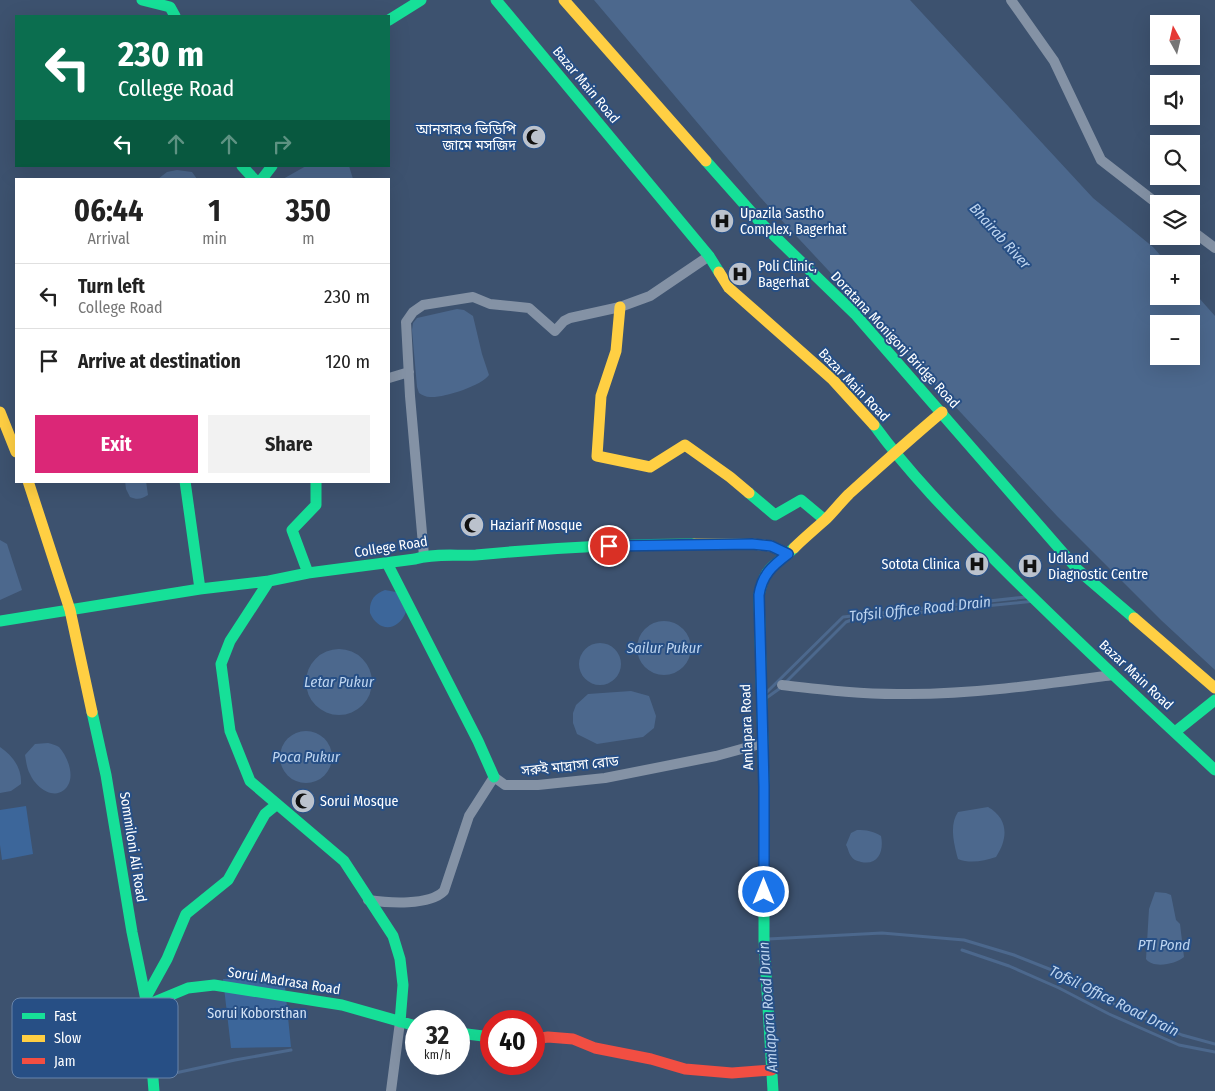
<!DOCTYPE html>
<html lang="en">
<head>
<meta charset="utf-8">
<style>
	:root { --surface:#fff; --page:#f2f2f2; --text:#222; --muted:#767676; --line:#e0e0e0; --accent:#db2777 }
	body { margin:0; font-family:"Fira Sans Condensed","Noto Sans Bengali",sans-serif; background:var(--page); color:var(--text); height:100vh; display:flex; flex-direction:column; font-size:19px; white-space:nowrap }
	* { box-sizing:border-box; margin:0 }
	p { font-size:16px; color:var(--muted) }
	.icon { flex:none; width:28px; height:28px; fill:none; stroke:currentColor; stroke-width:2; stroke-linecap:round; stroke-linejoin:round }
	.map { position:relative; flex:1; overflow:hidden }
	.sheet { position:absolute; left:15px; top:178px; width:375px; height:305px; display:flex; flex-direction:column; background:var(--surface); border-radius:0px; box-shadow:0 5px 20px #0002 }
	.sheet>* { flex:none }
	.hud { position:absolute; left:15px; top:15px; width:375px; height:152px; border-radius:0px; box-shadow:0 5px 20px #0002; background:#0b6e4f; color:#fff; overflow:hidden }
	.needle { width:32px; rotate:352deg }
	.controls { position:absolute; left:1150px; top:15px; display:grid; gap:10px }
	.controls a { display:grid; place-items:center; width:50px; height:50px; border-radius:0px; background:var(--surface); box-shadow:0 5px 20px #0002; font-size:25px }
	.speed { position:absolute; left:405px; top:1010px; display:flex; gap:10px; font-size:25px; font-weight:700; text-align:center }
	.speed>* { display:grid; place-content:center; width:65px; height:65px; border-radius:50%; background:var(--surface); box-shadow:0 5px 20px #0002; line-height:1 }
	.speed small { font-size:12px; font-weight:400 }
	.speed .limit { border:8px solid #d22; background:#fff; color:#111 }
	.pin { position:absolute; display:grid; place-items:center; width:42px; height:42px; color:#fff; margin:-21px; border:2px solid #fff; border-radius:50%; box-shadow:0 1px 5px #0007 }
	.me { position:absolute; width:55px; margin:-28px; rotate:0deg; stroke-linejoin:round; filter:drop-shadow(0 0 4px #0008) }
	.turn { display:flex; align-items:center; gap:18px; height:105px; padding:0 20px; font-size:22px }
	.turn .icon { width:65px; height:65px; stroke-width:2.5 }
	.turn b { display:block; font-size:35px; line-height:42px }
	.lanes { display:flex; align-items:center; height:48px; padding:0 20px; background:#0003; justify-content:center; gap:25px; direction:ltr }
	.lanes .off { opacity:.35 }
	.eta { display:flex; justify-content:space-evenly; align-items:center; height:85px; text-align:center }
	.eta b { font-size:30px; font-weight:700; line-height:35px }
	.primary-button { display:flex; gap:10px; margin-top:auto; padding:10px 20px }
	.primary-button a { flex:1; height:58px; border-radius:0px; background:var(--accent); color:#fff; font-size:20px; font-weight:700; line-height:58px; text-align:center }
	.primary-button a+a { background:var(--page); color:var(--text) }
	ul { padding:0; list-style:none }
	li { display:flex; align-items:center; gap:15px; height:65px; padding:0 20px; border-top:1px solid var(--line) }
	li div { flex:1 }
	li b { display:block; font-size:19px }
	li em { font-style:normal }
	.map>svg:first-child { display:block }
</style>
</head>
<body>
<div class="map">
<svg width="1215" height="1091" viewBox="0 0 1215 1091">
	<rect width="100%" height="100%" fill="#3d526f"/>
	<path fill="#3c669a" d="M385,590L396,592L406,612C398,632 378,632 370,613C369,601 374,594 385,590Z
		M26,806L33,854L2,860L0,845V810Z
		M284,977L291,1047L231,1048L223,979Z"/>
	<path fill="#4c688d" fill-rule="evenodd" d="M594,0H910L1093,198L1153,247L1168,264H1159V296H1191V289L1215,316V670L1162,621L1057,516L760,197ZM1159,324H1191V356H1159Z
		M306,166H349L353,179H283Z
		M177,170L192,172L197,179H158L167,172Z
		M457,309L464,310L473,316L482,354L489,375C481,386 444,398 430,397C426,397 422,395 419,393L417,387L412,330L413,323L417,318Z
		M125,481H146L148,495C142,499 137,500 130,497L126,489Z
		M0,540L7,544L22,590L0,600Z
		M637 648a27 27 0 1 1 54 0a27 27 0 1 1-54 0Z
		M579 664a21 21 0 1 1 42 0a21 21 0 1 1-42 0Z
		M306 682a33 33 0 1 1 66 0a33 33 0 1 1-66 0Z
		M631,691L649,696L656,716L654,728L643,737L597,744L577,734L573,723V713L576,705L588,694Z
		M280 757a26 26 0 1 1 52 0a26 26 0 1 1-52 0Z
		M48,743C52,744 56,745 59,747C68,757 77,779 64,790C52,800 35,786 30,774C27,769 26,761 25,755L35,744Z
		M0,747C13,756 22,768 21,784L11,791L0,793Z
		M988,807C1009,819 1008,839 996,857C984,861 970,864 958,859C954,844 949,825 958,812Z
		M857,830C867,830 873,831 881,836C884,850 879,866 861,862C858,861 853,860 851,856C849,854 848,848 846,845L851,833Z
		M1155,892L1166,893L1171,895L1176,920L1180,924L1184,957C1176,964 1153,969 1146,959L1149,909Z"/>
	<g fill="none" stroke-linecap="round" stroke-linejoin="round">
		<path stroke="#4c688d" stroke-width="3" d="M893,450L963,528L1035,601L854,619L846,622L779,689L762,701L759,595L764,577L773,566L788,555L814,528L826,521L849,495L891,462Z
			M767,692L843,617L1026,597
			M768,939L882,933L964,940L1014,955L1067,976L1112,1003L1182,1035L1215,1044
			M962,950L1009,966L1059,988L1109,1014L1179,1045L1215,1052
			M157,1077L235,1060L291,1050"/>
		<path stroke="#8492a5" stroke-width="10" d="M1011,0L1054,61L1101,160L1159,205
			M1191,230L1215,248
			M389,378L409,372
			M424,556L410,396L406,322L413,312L423,305L473,297L490,304L529,308L555,331L564,321L570,318L620,307L650,296L709,256
			M782,685C824,690 865,695 908,694C976,694 1046,684 1113,675
			M368,900C389,903 429,906 444,891L469,816L494,777L505,785H538L605,778L716,756L763,743
			M391,1091L400,1022"/>
		<path stroke="#16e098" stroke-width="11" d="M142,0L170,7L175,16
			M496,0L709,256L719,272
			M389,20L421,0
			M706,161L761,223L855,314L1078,570L1134,618
			M242,166L254,179
			M262,179L272,166
			M874,425C909,473 951,516 993,558C1065,631 1140,700 1215,770
			M185,481L200,589
			M749,493L775,515L801,500L825,520
			M387,563L478,741L494,777
			M308,573L292,530L316,505V481
			M269,581L230,641L221,664L230,731L250,781L344,861L393,936L400,959L403,985L400,1022
			M0,621L200,589L269,581L308,573L415,559C434,553 456,556 476,555C549,548 621,544 694,544
			M92,712L106,775L132,932L147,1005L154,1091
			M1175,732L1215,700
			M146,997L167,959L186,914L228,880L265,814L276,805
			M147,1005L188,988L214,985L342,1005L416,1026
			M459,1033L491,1037
			M773,1091L764,940V786L759,595C766,563 774,568 794,548"/>
		<path stroke="#ffcf43" stroke-width="11" d="M564,0L706,161
			M719,272L729,288L833,380L874,425
			M620,307L616,351L601,396L597,456L650,467L685,445L730,477L749,493
			M0,412L16,452
			M28,481L70,610L92,712
			M694,544H752L771,546L788,554
			M794,548C804,538 815,529 826,519C834,511 841,502 849,494C880,466 910,439 942,412
			M1134,618L1215,688"/>
		<path stroke="#f24e42" stroke-width="11" d="M534,1039L548,1037L573,1039L595,1048L651,1059L685,1069L732,1073L772,1070"/>
	</g>
	<g fill="none" stroke-linecap="round" stroke-linejoin="round">
		<g stroke="#114b97" stroke-width="12">
			<path id="route" d="M609,546L752,544L771,546L788,554C772,566 762,575 759,595L764,786V892"/>
		</g>
		<use href="#route" stroke="#1a73e8" stroke-width="9"/>
	</g>
	<defs>
		<g id="mosque-disc" transform="scale(1.25)"><circle r="9.5" fill="#bbc2cd" stroke="#274f85"/><path d="M3.5-4.9A6 6 0 1 0 3.5 4.9A5 5 0 1 1 3.5-4.9Z" fill="#111"/></g>
		<g id="hospital-disc" transform="scale(1.25)"><circle r="9.5" fill="#bbc2cd" stroke="#274f85"/><path d="M-5-5h3v3.5h4V-5h3V5h-3V1.5h-4V5h-3Z" fill="#111"/></g>
	</defs>
	<g fill-rule="evenodd">
		<use href="#mosque-disc" x="534" y="137"/>
		<use href="#hospital-disc" x="722" y="221"/>
		<use href="#hospital-disc" x="740" y="274"/>
		<use href="#mosque-disc" x="472" y="525"/>
		<use href="#hospital-disc" x="977" y="564"/>
		<use href="#hospital-disc" x="1030" y="566"/>
		<use href="#mosque-disc" x="303" y="801"/>
	</g>
	<g text-anchor="middle" dominant-baseline="central" stroke-width="4" stroke-linejoin="round" paint-order="stroke">
		<g font-size="14" fill="#fff" stroke="#274f85">
			<text transform="translate(586 85) rotate(50)">Bazar Main Road</text>
			<text transform="translate(895 340) rotate(47)">Doratana Monigonj Bridge Road</text>
			<text transform="translate(854 385) rotate(46)">Bazar Main Road</text>
			<text transform="translate(391 547) rotate(-9)">College Road</text>
			<text transform="translate(1136 675) rotate(43)">Bazar Main Road</text>
			<text transform="translate(747 727) rotate(-92)">Amlapara Road</text>
			<text transform="translate(570 766) rotate(-6)">সরুই মাদ্রাসা রোড</text>
			<text transform="translate(133 847) rotate(81)">Sommiloni Ali Road</text>
			<text transform="translate(284 981) rotate(9)">Sorui Madrasa Road</text>
		</g>
		<g font-size="14" fill="#fff" stroke="#274f85" text-anchor="start">
			<text x="516" y="129" text-anchor="end">আনসারও ভিডিপি<tspan x="516" dy="16">জামে মসজিদ</tspan></text>
			<text x="740" y="213">Upazila Sastho<tspan x="740" dy="16">Complex, Bagerhat</tspan></text>
			<text x="758" y="266">Poli Clinic,<tspan x="758" dy="16">Bagerhat</tspan></text>
			<text x="490" y="525">Haziarif Mosque</text>
			<text x="1048" y="558">Udland<tspan x="1048" dy="16">Diagnostic Centre</tspan></text>
			<text x="960" y="564" text-anchor="end">Sotota Clinica</text>
			<text x="320" y="801">Sorui Mosque</text>
		</g>
		<g font-size="14" fill="#d5e4f6" stroke="#274f85">
			<text x="257" y="1013">Sorui Koborsthan</text>
		</g>
		<g font-size="15" font-style="italic" fill="#bdd4ef" stroke="#274f85">
			<text transform="translate(1000 236) rotate(48)">Bhairab River</text>
			<text transform="translate(920 609) rotate(-6)">Tofsil Office Road Drain</text>
			<text x="664" y="648">Sailur Pukur</text>
			<text x="339" y="682">Letar Pukur</text>
			<text x="306" y="757">Poca Pukur</text>
			<text x="1164" y="945">PTI Pond</text>
			<text transform="translate(1114 1001) rotate(26)">Tofsil Office Road Drain</text>
			<text transform="translate(768 1007) rotate(-94)">Amlapara Road Drain</text>
		</g>
	</g>
	<rect x="12" y="998" width="166" height="80" rx="8" fill="#274f85" stroke="#6884aa" stroke-width="1"/>
	<rect x="22" y="1013" width="23" height="6" fill="#16e098"/>
	<rect x="22" y="1035" width="23" height="7" fill="#ffcf43"/>
	<rect x="22" y="1058" width="23" height="6" fill="#f24e42"/>
	<g font-size="14" fill="#fff">
		<text x="54" y="1021">Fast</text>
		<text x="54" y="1043">Slow</text>
		<text x="54" y="1066">Jam</text>
	</g>
</svg>
<div class="controls">
<a><svg class="needle" viewBox="-14 -14 28 28"><path d="M0-13l5 13h-10z" fill="#e53935"/><path d="M0 13l5-13h-10z" fill="#767676"/></svg></a>
<a><svg class="icon" aria-label="sound" viewBox="0 0 24 24"><path d="M4 9h4l5-4v14l-5-4H4zM17 9q2 3 0 6"/></svg></a>
<a><svg class="icon" aria-label="search" viewBox="0 0 24 24"><circle cx="10" cy="10" r="6"/><path d="M15 15l6 6"/></svg></a>
<a><svg class="icon" aria-label="layers" viewBox="0 0 24 24"><path d="M12 4l9 5-9 5-9-5zM3 14l9 5 9-5"/></svg></a>
<a>+</a>
<a>−</a>
</div>
<div class="speed"><div>32<small>km/h</small></div><div class="limit">40</div></div>
<div class="pin" style="left:609px;top:546px;background:#d93025"><svg class="icon" aria-label="arrive" viewBox="0 0 24 24"><path d="M6 21V4h12l-3 4 3 4H6"/></svg></div>
<svg class="me" style="left:764px;top:892px" viewBox="-20 -20 40 40"><circle r="17" fill="#1a73e8" stroke="#fff" stroke-width="3"/><path d="M0-11L8 9 0 5-8 9z" fill="#fff"/></svg>
<div class="hud">
<div class="turn"><svg class="icon" aria-label="left" viewBox="0 0 24 24"><path d="M17 20v-9H6M10 6l-5 5 5 5"/></svg><div><b>230 m</b>College Road</div></div>
<div class="lanes"><svg class="icon" aria-label="left" viewBox="0 0 24 24"><path d="M17 20v-9H6M10 6l-5 5 5 5"/></svg><svg class="icon off" aria-label="ahead" viewBox="0 0 24 24"><path d="M12 20V5M6 11l6-6 6 6"/></svg><svg class="icon off" aria-label="ahead" viewBox="0 0 24 24"><path d="M12 20V5M6 11l6-6 6 6"/></svg><svg class="icon off" aria-label="right" viewBox="0 0 24 24"><path d="M7 20v-9h11M14 6l5 5-5 5"/></svg></div>
</div>
<section class="sheet">
<div class="eta">
<div><b>06:44</b><p>Arrival</p></div>
<div><b>1</b><p>min</p></div>
<div><b>350</b><p>m</p></div>
</div>
<ul>
<li><svg class="icon" aria-label="left" viewBox="0 0 24 24"><path d="M17 20v-9H6M10 6l-5 5 5 5"/></svg><div><b>Turn left</b><p>College Road</p></div><em>230 m</em></li>
<li><svg class="icon" aria-label="arrive" viewBox="0 0 24 24"><path d="M6 21V4h12l-3 4 3 4H6"/></svg><div><b>Arrive at destination</b></div><em>120 m</em></li>
</ul>
<div class="primary-button"><a>Exit</a><a>Share</a></div>
</section>
</div>
</body>
</html>
